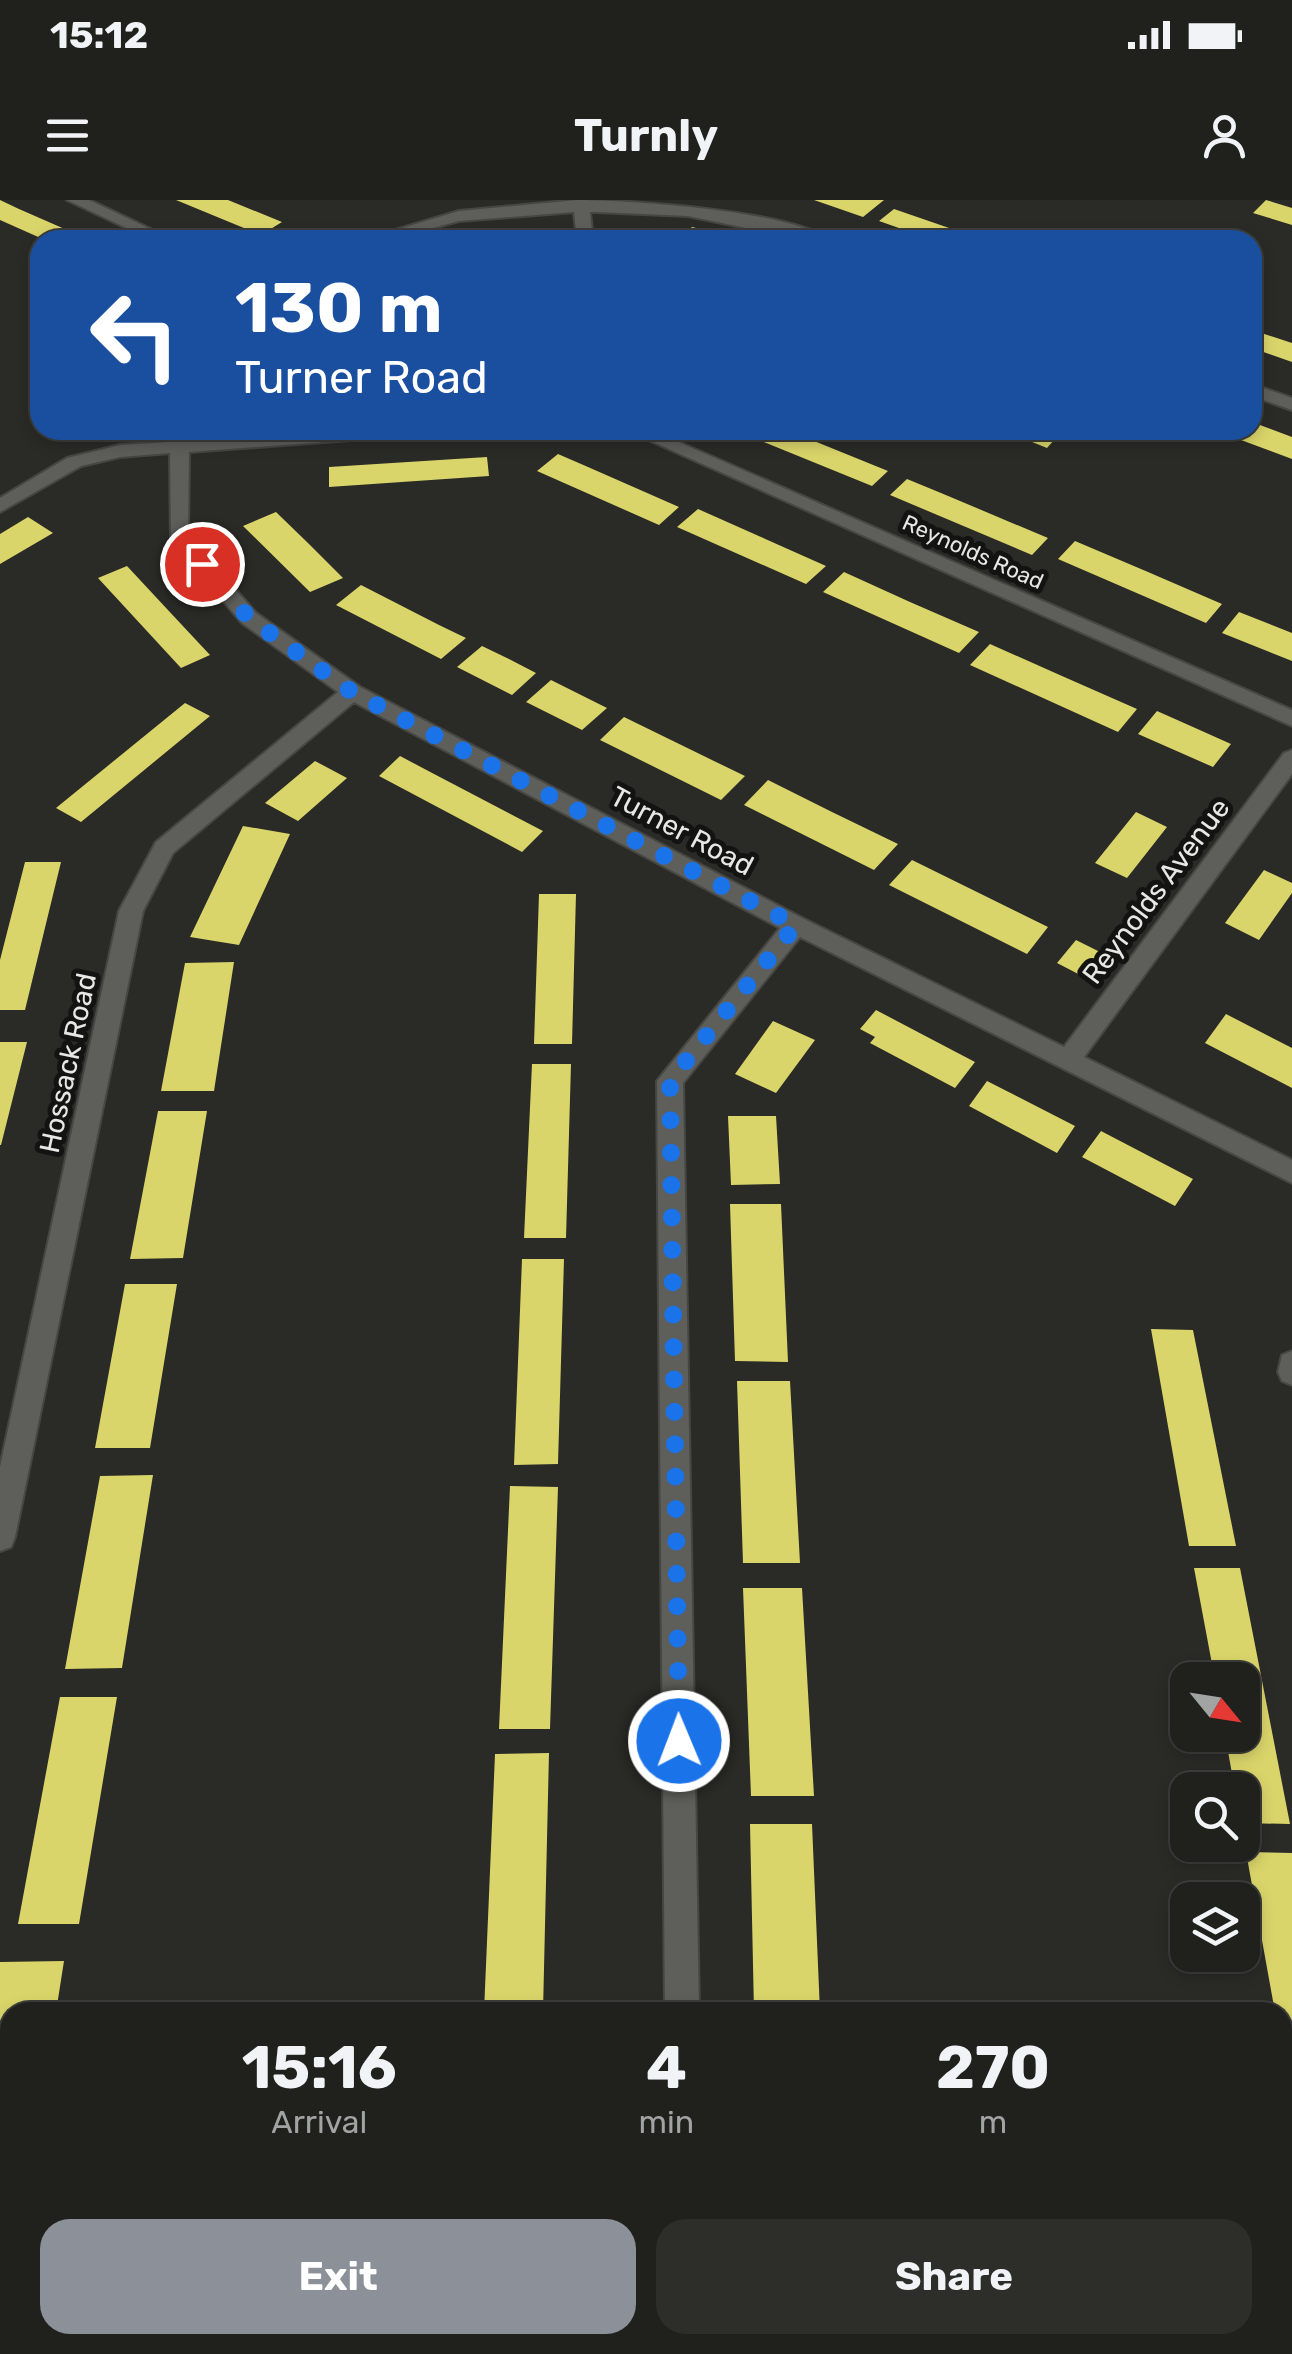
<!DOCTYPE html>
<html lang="en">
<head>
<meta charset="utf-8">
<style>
	:root { --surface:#20201c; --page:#2d2d29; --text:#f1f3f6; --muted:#a2a3a3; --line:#3d3e3b; --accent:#8c9099 }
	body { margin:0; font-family:Rubik,sans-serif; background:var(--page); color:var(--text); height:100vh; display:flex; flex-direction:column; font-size:38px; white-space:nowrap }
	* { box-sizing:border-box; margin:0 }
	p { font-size:32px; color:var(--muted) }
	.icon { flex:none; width:55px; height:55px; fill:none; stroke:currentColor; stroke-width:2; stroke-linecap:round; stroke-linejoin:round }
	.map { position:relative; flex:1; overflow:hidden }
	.details { position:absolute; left:0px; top:1802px; width:1292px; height:352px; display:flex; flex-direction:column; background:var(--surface); border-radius:30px 30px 0 0; box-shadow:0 5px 15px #0003,0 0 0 2px var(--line) }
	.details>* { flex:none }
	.guide { position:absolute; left:30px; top:30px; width:1232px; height:210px; border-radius:30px; box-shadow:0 5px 15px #0003,0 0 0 2px var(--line); background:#1a4fa0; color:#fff; overflow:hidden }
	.needle { width:65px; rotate:120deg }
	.controls { position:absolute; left:1170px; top:1462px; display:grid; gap:20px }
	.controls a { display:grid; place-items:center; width:90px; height:90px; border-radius:20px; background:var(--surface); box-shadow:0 5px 15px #0003,0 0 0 2px var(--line); font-size:50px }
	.pin { position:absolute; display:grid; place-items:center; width:85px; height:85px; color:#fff; margin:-42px; border:5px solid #fff; border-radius:50%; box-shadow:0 2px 10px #0007 }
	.me { position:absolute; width:110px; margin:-55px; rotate:359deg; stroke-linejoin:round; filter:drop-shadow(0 0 8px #0008) }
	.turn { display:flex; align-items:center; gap:35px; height:210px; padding:0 40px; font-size:45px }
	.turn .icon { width:130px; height:130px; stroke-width:2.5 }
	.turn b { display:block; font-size:70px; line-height:85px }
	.eta { display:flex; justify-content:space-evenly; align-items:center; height:170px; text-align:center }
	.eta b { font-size:60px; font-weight:700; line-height:70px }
	.action { display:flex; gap:20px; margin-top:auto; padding:20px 40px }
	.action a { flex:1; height:115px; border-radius:30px; background:var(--accent); color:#fff; font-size:40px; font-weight:700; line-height:115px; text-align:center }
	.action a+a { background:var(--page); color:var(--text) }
	.status { display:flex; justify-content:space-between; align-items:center; height:70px; padding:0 50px; background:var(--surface); direction:ltr }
	.status svg { height:28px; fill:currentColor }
	header { display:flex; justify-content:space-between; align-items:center; height:130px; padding:0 40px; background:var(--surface); font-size:45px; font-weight:700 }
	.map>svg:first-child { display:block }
</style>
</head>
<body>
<div class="status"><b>15:12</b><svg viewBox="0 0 49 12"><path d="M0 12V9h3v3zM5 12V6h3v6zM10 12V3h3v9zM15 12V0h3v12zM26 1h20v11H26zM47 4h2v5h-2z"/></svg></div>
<header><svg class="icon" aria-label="menu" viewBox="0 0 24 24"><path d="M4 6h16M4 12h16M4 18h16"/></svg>Turnly<svg class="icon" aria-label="person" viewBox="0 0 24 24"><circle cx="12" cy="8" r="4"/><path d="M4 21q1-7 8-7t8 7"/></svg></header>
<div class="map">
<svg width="1292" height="2154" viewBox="0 0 1292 2154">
	<rect width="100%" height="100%" fill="#2a2a26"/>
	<path fill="#dad56a" d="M0,0L19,9L67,30L45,40L0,20Z
		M176,0H228L282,22L261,35Z
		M814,0H884L863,17Z
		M1266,0L1292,8V25L1253,13Z
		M894,9L981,39V40H933L879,21Z
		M692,27L739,39V40H680Z
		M1252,130L1292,143V162L1252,148Z
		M1252,222L1292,237V259L1214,230H1252Z
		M734,230H787L888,271L872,286Z
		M1010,230H1033L1055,239L1047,248L1007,232Z
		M558,254L588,267L679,307L659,325L537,271Z
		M487,257L489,276L329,287V267Z
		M907,279L941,293L1048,338L1032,355L890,295Z
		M698,309L761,337L826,366L806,384L677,327Z
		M276,312L309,344L343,378L310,392L243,326Z
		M28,317L53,333L0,364V334Z
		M1075,341L1148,372L1222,404L1206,423L1058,359Z
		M127,366L167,409L210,455L181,468L98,378Z
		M844,372L910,402L979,432L959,453L823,392Z
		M361,385L439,425L466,438L441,459L336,405Z
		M1239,412L1292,433V461L1222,433Z
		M990,444L1062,476L1137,509L1118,532L970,465Z
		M482,446L509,459L536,473L512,495L457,467Z
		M551,480L607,508L582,530L526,502Z
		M185,503L210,516L81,622L56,608Z
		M1157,511L1193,527L1231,544L1213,567L1138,534Z
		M624,517L714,561L745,576L721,600L600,540Z
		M400,556L436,575L543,631L522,652L379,576Z
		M315,561L347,578L298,621L265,603Z
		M768,580L832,612L898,644L874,670L744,605Z
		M1136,612L1167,627L1127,678L1095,663Z
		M243,626L290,634L239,745L190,737Z
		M912,660L979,693L1048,727L1027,754L889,685Z
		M25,662H61L25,810H0V760Z
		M1264,670L1292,683V693L1259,740L1225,723Z
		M539,694H576L572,844H534Z
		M1076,740L1104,754L1086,778L1057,763Z
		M234,762L214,891H161L185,763Z
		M876,810L933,840L975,862L955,888L870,843L875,837L860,829Z
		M1226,814L1292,848V888L1205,843Z
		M773,821L815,840L776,893L735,874Z
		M0,842H27L1,945H0Z
		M532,864H571L566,1038H524Z
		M987,881L1075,926L1057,953L969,906Z
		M158,911H207L183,1058L130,1059Z
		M728,916H776L780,984L731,985Z
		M1101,931L1193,979L1175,1006L1082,957Z
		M730,1004H781L788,1162L735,1161Z
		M522,1059H564L558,1264L514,1265Z
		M125,1084H177L150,1248H95Z
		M1151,1129L1193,1130L1236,1346H1189Z
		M737,1181H790L800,1363H743Z
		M153,1275L122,1468L65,1469L100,1276Z
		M510,1286L558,1287L550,1529H499Z
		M1194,1368H1240L1290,1624L1242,1623V1590H1235L1225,1535H1242V1480H1215Z
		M743,1388H802L814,1596H751Z
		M60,1497H117L79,1724H18Z
		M549,1553L543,1812H484L495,1554Z
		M750,1624H812L820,1812H754Z
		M1246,1652L1292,1653V1893L1282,1852V1812H1275Z
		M64,1761L56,1812H10V2026H0V1762Z
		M1282,2067L1292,2069V2150L1282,2148Z"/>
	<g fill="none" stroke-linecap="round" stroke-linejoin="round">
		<g stroke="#464642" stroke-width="4">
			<path id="minor" d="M67,0H89L174,40H152Z
				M577,0C628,0 793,11 830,40H804L688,16L596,12H590L593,40H577L574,12L459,21L388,40H362L459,11Z
				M1252,184L1292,198V210L1252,196Z
				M171,230H189V240L327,230H413L404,236L189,252L188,335L256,413L360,487L804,719L1064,847L1284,553L1292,550V574L1084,857L1292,960V983L800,737L683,883L699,1812H665L657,881L780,728L354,502L173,653L143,711L15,1337L11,1347L0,1351V1267L119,711L156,642L338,492L242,423L171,340L170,253L120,257L81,266L0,312V298L67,258L120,245L170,242Z
				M626,230H651L1292,510V526Z
				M1292,1151V1185L1282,1181L1278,1172L1282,1155Z
				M668,2145H706V2154H668Z"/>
		</g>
		<use href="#minor" fill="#5e5e5a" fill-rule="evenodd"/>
	</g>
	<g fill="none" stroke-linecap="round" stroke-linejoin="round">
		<path stroke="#1a73e8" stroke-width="18" stroke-dasharray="0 32.4" d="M202,364L249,418L352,492L796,725L670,881L679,1541"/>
	</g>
	<g text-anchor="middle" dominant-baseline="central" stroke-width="10" stroke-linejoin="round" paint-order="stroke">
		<g font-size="22" fill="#e7e7e4" stroke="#131311">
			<text transform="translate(973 352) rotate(24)">Reynolds Road</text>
		</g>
		<g font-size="28" fill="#e7e7e4" stroke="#131311">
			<text transform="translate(682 631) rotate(28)">Turner Road</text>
			<text transform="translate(1156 691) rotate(-53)">Reynolds Avenue</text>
			<text transform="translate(68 863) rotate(-78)">Hossack Road</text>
		</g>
	</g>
</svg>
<div class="controls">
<a><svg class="needle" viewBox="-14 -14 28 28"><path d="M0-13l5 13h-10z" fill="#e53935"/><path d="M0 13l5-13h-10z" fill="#a2a3a3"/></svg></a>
<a><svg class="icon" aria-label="search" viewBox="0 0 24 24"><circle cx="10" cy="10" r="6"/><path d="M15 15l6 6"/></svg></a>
<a><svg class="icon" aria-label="layers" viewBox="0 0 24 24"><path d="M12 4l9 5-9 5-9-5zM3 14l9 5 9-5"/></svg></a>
</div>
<div class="pin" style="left:202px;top:364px;background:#d93025"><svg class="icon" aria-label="arrive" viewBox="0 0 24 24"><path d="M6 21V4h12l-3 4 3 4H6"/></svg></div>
<svg class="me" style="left:679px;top:1541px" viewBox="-20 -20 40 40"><circle r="17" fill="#1a73e8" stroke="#fff" stroke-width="3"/><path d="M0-11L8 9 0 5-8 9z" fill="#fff"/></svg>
<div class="guide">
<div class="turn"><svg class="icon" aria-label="left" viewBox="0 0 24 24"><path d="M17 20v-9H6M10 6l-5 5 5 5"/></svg><div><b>130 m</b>Turner Road</div></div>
</div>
<section class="details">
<div class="eta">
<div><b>15:16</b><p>Arrival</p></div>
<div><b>4</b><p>min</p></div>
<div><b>270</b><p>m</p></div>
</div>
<div class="action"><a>Exit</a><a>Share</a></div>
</section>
</div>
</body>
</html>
